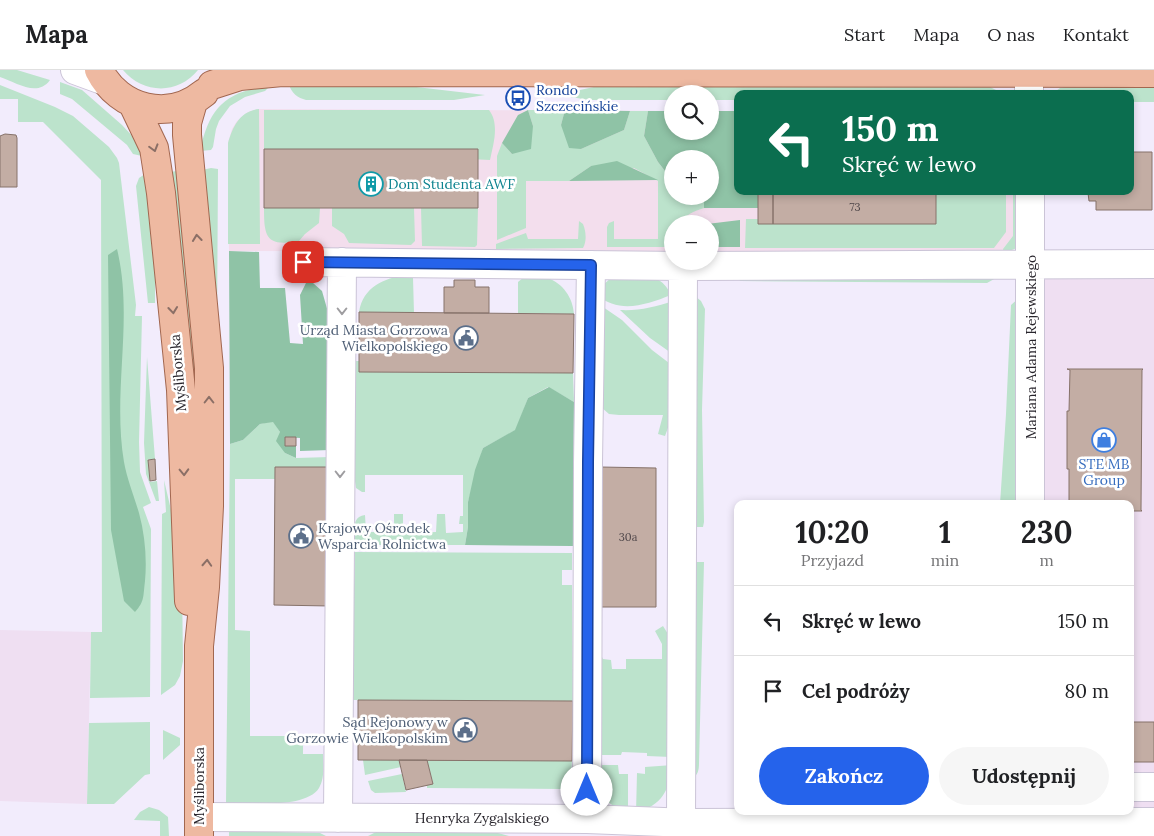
<!DOCTYPE html>
<html lang="pl">
<head>
<meta charset="utf-8">
<style>
	:root { --surface:#fff; --page:#f6f6f6; --text:#202124; --muted:#757577; --line:#e0e0e0; --accent:#2563eb }
	body { margin:0; font-family:Lora,serif; background:var(--page); color:var(--text); height:100vh; display:flex; flex-direction:column; font-size:19px; white-space:nowrap }
	* { box-sizing:border-box; margin:0 }
	p { font-size:16px; color:var(--muted) }
	.icon { flex:none; width:28px; height:28px; fill:none; stroke:currentColor; stroke-width:2; stroke-linecap:round; stroke-linejoin:round }
	.map { position:relative; flex:1; overflow:hidden }
	.details { position:absolute; left:734px; top:430px; width:400px; height:315px; display:flex; flex-direction:column; background:var(--surface); border-radius:10px; box-shadow:0 2px 8px #0003 }
	.details>* { flex:none }
	.guide { position:absolute; left:734px; top:20px; width:400px; height:105px; border-radius:10px; box-shadow:0 2px 8px #0003; background:#0b6e4f; color:#fff; overflow:hidden }
	.buttons { position:absolute; left:664px; top:15px; display:grid; gap:10px }
	.buttons a { display:grid; place-items:center; width:55px; height:55px; border-radius:50%; background:var(--surface); box-shadow:0 2px 8px #0003; font-size:25px }
	.pin { position:absolute; display:grid; place-items:center; width:42px; height:42px; color:#fff; margin:-21px; border-radius:10px; box-shadow:0 2px 8px #0006 }
	.me { position:absolute; width:55px; margin:-28px; rotate:0deg; stroke-linejoin:round; filter:drop-shadow(0 0 4px #0008) }
	.turn { display:flex; align-items:center; gap:18px; height:105px; padding:0 25px; font-size:22px }
	.turn .icon { width:65px; height:65px; stroke-width:2.5 }
	.turn b { display:block; font-size:35px; line-height:42px }
	.eta { display:flex; justify-content:space-evenly; align-items:center; height:85px; text-align:center }
	.eta b { font-size:30px; font-weight:800; line-height:35px }
	.action { display:flex; gap:10px; margin-top:auto; padding:10px 25px }
	.action a { flex:1; height:58px; border-radius:30px; background:var(--accent); color:#fff; font-size:20px; font-weight:800; line-height:58px; text-align:center }
	.action a+a { background:var(--page); color:var(--text) }
	ul { padding:0; list-style:none }
	li { display:flex; align-items:center; gap:15px; height:70px; padding:0 25px; border-top:1px solid var(--line) }
	li div { flex:1 }
	li b { display:block; font-size:19px }
	li em { font-style:normal }
	header { display:flex; align-items:center; gap:30px; box-sizing:border-box; height:70px; padding:0 25px; background:var(--surface); border-bottom:1px solid var(--line) }
	header strong { font-size:24px }
	nav { display:flex; gap:28px; margin-inline-start:auto; font-size:18px }
	.map>svg:first-child { display:block }
</style>
</head>
<body>
<header>
<strong>Mapa</strong>
<nav><a>Start</a><a>Mapa</a><a>O nas</a><a>Kontakt</a></nav>
</header>
<div class="map">
<svg width="1154" height="766" viewBox="0 0 1154 766">
	<rect width="100%" height="100%" fill="#f2ecfc"/>
	<path fill="#efdff2" d="M1154,205V751L1130,741V434H1037L1043,207Z
		M0,560L91,562L87,734L0,731Z"/>
	<path fill="#f3deed" fill-rule="evenodd" d="M259,39L672,41V61H710V41H737L738,121H1020L1011,181L710,183V154H672V183L229,181L228,73L232,59L237,51L248,42ZM672,89H710V126H672Z"/>
	<path fill="#bce3cc" d="M0,0H17L50,10C37,28 16,12 0,7Z
		M123,0H198C178,25 143,24 123,0Z
		M60,12L82,20L122,55L135,69L142,86L133,84L127,75L72,29L60,24Z
		M289,14L399,15L485,25L454,30H306C298,28 291,23 289,14Z
		M0,15L55,37L73,46L109,77L117,88L119,93L136,235L135,246H142L139,372L140,402L151,433L143,437L151,459L150,627L90,628L91,562H102L101,110L43,52H18V29H0Z
		M603,15L988,16L1004,24H738L737,30H710V24H672V30H590L557,25Z
		M270,16L265,21L245,27L230,36L219,51L216,59L213,77L211,80L200,81C209,38 225,21 270,16Z
		M1071,16H1154V32H1130V24H1052L1060,18Z
		M259,39L260,174H228V73C233,56 240,41 259,39Z
		M264,40H489C500,54 493,75 490,90L264,79Z
		M528,40H565L561,55L581,79L624,60L630,41H648L644,66L658,92L669,106L672,126H704V138C694,141 685,145 679,154H672L671,177H607V157L609,153L614,151V169H658V111L634,98L591,96L569,111H526V158L497,170V86L502,73L512,84L533,56Z
		M211,98L218,99L217,260L202,100Z
		M177,101L194,254L196,319L194,318L170,102Z
		M145,104L155,197V233H148L136,116L139,108Z
		M936,121H1006V162L994,178H745L746,149H758V154H936Z
		M1013,121H1020L1017,178L1004,183L1003,179L1013,166Z
		M264,138H320L319,153L305,164L299,171C266,177 264,167 264,138Z
		M332,138H414L415,171L411,175L349,173L344,164L332,156Z
		M478,138L477,175L475,177L422,176L421,138Z
		M579,151L583,154C586,161 587,171 583,178L496,179V174L526,163L528,169H578Z
		M736,201L996,208L987,213L740,211Z
		M406,205L413,208L414,243L359,242C363,217 384,208 406,205Z
		M613,206C637,206 660,200 671,225C646,235 619,244 597,225L601,217Z
		M524,207C531,207 541,206 547,208C563,213 573,228 574,244L518,243V212Z
		M695,226L701,231L705,239L702,340L704,452L703,457H691Z
		M1020,227L1022,434H1000L1006,344L1011,235Z
		M673,231L674,285L650,268L620,240C639,241 655,237 673,231Z
		M603,237L622,250L652,280L673,296V344L665,366L658,364L663,345H619L609,344L593,330Z
		M147,287L155,389H148L150,412L157,411L159,431H156L146,404L144,373Z
		M350,291H359V302L573,303L574,332L548,317L528,328L516,360L483,378L468,432V457L465,475H354C354,464 351,446 365,445L366,462H394V444H403V463L436,462L437,444H445L446,463L463,462V454H459L460,446H463V405H365V422H362L356,418L354,404L351,397Z
		M273,351L280,362L285,383L296,388L330,387L331,397H275V409H235V560L250,561V666H303V684H323C323,695 325,708 319,718C306,739 249,733 226,733L230,374L243,370L260,354Z
		M164,410L178,470L182,514L183,591L180,606L175,615L161,625L162,444L166,442Z
		M355,482L572,483V500H562V515H572L573,631L350,630V525L354,518Z
		M696,492H704L699,693C699,700 698,705 692,709L694,493Z
		M663,556L673,572L671,687L647,686V683L622,682L621,685H593L600,583L603,589L611,590L612,599H626V589H662V574L655,561Z
		M150,652V704L145,705L114,734H87L89,653Z
		M163,660L180,668V675L163,690Z
		M363,690H399L401,697L365,705Z
		M427,690L572,691L571,706L567,716L562,719L427,718V715L433,713Z
		M593,695H618L619,704H628V742C600,733 599,720 593,695Z
		M673,695C668,722 663,734 636,743L637,703L645,704V697Z
		M402,704L406,722L375,723L371,720L368,711Z
		M149,737L159,740L168,747L169,766H160V751L134,750L140,742Z
		M229,761L320,763L326,766H229Z
		M376,762L498,763L509,766H368Z"/>
	<path fill="#8fc3a6" d="M528,40L533,56L531,79L512,84L502,73L518,45Z
		M565,40L630,41L624,60L581,79L569,78L561,55Z
		M648,41H672V61H710V41H737L736,59L738,63V121H758V138H704V126H710V89H672V123L669,106L658,92L644,66Z
		M617,91L658,110L569,111L591,96Z
		M740,150V177H710V154H707Z
		M117,179C134,249 112,321 124,392C127,409 134,426 139,443C145,465 147,489 145,511C143,526 145,531 135,542L124,531L111,460L108,185Z
		M229,181L259,182L260,218H285L290,273L303,274L300,225L306,213H313L322,221L330,249V380L300,381V368L285,367V376H296V388L285,383L276,371L280,362L273,352L260,354L243,370L230,374Z
		M549,317L574,332L573,476L465,475L468,457V432L475,400L483,378L515,360L528,328Z"/>
	<path fill="#c3ada4" stroke="#86726a" d="M5,64L16,65L17,68V117H0V66Z
		M264,79H478V138H264Z
		M1130,82H1152V140H1096V131H1089L1088,123L1072,121H1130Z
		M758,121H773V154H758Z
		M773,121H936V154H773Z
		M454,210H475V217H489V243H444V217H454Z
		M359,242L574,244L573,303L359,302Z
		M1067,299H1143L1142,300L1141,440L1142,441H1130V434H1069V399H1067V341H1069L1070,300Z
		M285,367H296V376H285Z
		M155,389L156,410L150,411L148,390Z
		M275,397H331L330,536L274,535Z
		M600,397L656,398V537H599Z
		M358,630L573,631L572,691L358,690Z
		M1132,652H1154V692H1132Z
		M399,690H427L433,714L406,720Z"/>
	<g fill="none" stroke-linecap="round" stroke-linejoin="round">
		<g stroke="#cbc4d7" stroke-width="30">
			<path id="minor" d="M75,0L105,11
				M1029,2V24
				M1030,121V434
				M303,192L683,196L1154,194
				M1130,717H1154
				M199,747L587,749L689,753L1154,752
				M338,748L342,192
				M587,749L588,392L591,195
				M681,753L683,196"/>
		</g>
		<g stroke="#a26750" stroke-width="30">
			<path id="major" d="M99,0C119,40 169,52 204,23
				M212,15L240,6L282,2L1154,3
				M193,32L187,53V65L209,298V436L205,517L199,576V766
				M133,34L154,78L161,123L181,320L189,531"/>
		</g>
		<use href="#minor" stroke="#fff" stroke-width="28"/>
		<use href="#major" stroke="#eeb9a1" stroke-width="28"/>
	</g>
	<defs><path id="oneway-chevron" d="M-2-3.5L2.5 0L-2 3.5" fill="none" stroke-width="1.6" stroke-linecap="round" stroke-linejoin="round" transform="scale(1.25)"/></defs>
	<g stroke="#8b6f66">
		<use href="#oneway-chevron" transform="translate(154 78) rotate(74)"/>
		<use href="#oneway-chevron" transform="translate(197 168) rotate(-96)"/>
		<use href="#oneway-chevron" transform="translate(173 240) rotate(84)"/>
		<use href="#oneway-chevron" transform="translate(209 330) rotate(-90)"/>
		<use href="#oneway-chevron" transform="translate(184 402) rotate(88)"/>
		<use href="#oneway-chevron" transform="translate(207 493) rotate(-87)"/>
	</g>
	<g stroke="#9e9da0">
		<use href="#oneway-chevron" transform="translate(342 241) rotate(90)"/>
		<use href="#oneway-chevron" transform="translate(340 404) rotate(90)"/>
	</g>
	<g fill="none" stroke-linecap="round" stroke-linejoin="round">
		<g stroke="#184099" stroke-width="12">
			<path id="route" d="M303,192L591,195L588,392L587,720"/>
		</g>
		<use href="#route" stroke="#2563eb" stroke-width="9"/>
	</g>
	<defs>
		<g id="bus-ring" transform="scale(1.25)"><circle r="9.5" fill="#fff" stroke="#1a4fb4" stroke-width="1.5"/><path d="M-5-6H5V4H4V6H2V4H-2V6H-4V4H-5ZM-3.5-4V0h7V-4ZM-3.5 1.2v1.5H-2V1.2ZM2 1.2v1.5H3.5V1.2Z" fill="#1a4fb4"/></g>
		<g id="building-ring" transform="scale(1.25)"><circle r="9.5" fill="#fff" stroke="#0f9aa8" stroke-width="1.5"/><path d="M-4-6H4V6H1V3H-1V6H-4ZM-2.5-4.3h1.7v1.8h-1.7ZM.8-4.3h1.7v1.8H.8ZM-2.5-1h1.7V.8h-1.7ZM.8-1h1.7V.8H.8Z" fill="#0f9aa8"/></g>
		<g id="civic-ring" transform="scale(1.25)"><circle r="9.5" fill="#fff" stroke="#5c6f8a" stroke-width="1.5"/><path d="M-.6-6.5H3V-4.5H.6V-3L4-1V1h2V6H-6V1h2V-1L-.6-3ZM-1.2 2.5V6h2.4V2.5Z" fill="#5c6f8a"/></g>
		<g id="shop-ring" transform="scale(1.25)"><circle r="9.5" fill="#fff" stroke="#3f7fe0" stroke-width="1.5"/><path d="M-5-2.5h2.3a2.7 3.5 0 0 1 5.4 0H5L5.5 6h-11ZM-1.5-2.5h3a1.5 2.3 0 0 0-3 0Z" fill="#3f7fe0"/></g>
	</defs>
	<g fill-rule="evenodd">
		<use href="#bus-ring" x="518" y="28"/>
		<use href="#building-ring" x="371" y="114"/>
		<use href="#civic-ring" x="466" y="268"/>
		<use href="#shop-ring" x="1104" y="370"/>
		<use href="#civic-ring" x="301" y="466"/>
		<use href="#civic-ring" x="465" y="660"/>
	</g>
	<g text-anchor="middle" dominant-baseline="central" stroke-width="5" stroke-linejoin="round" paint-order="stroke">
		<g font-size="11" fill="#4f474a">
			<text x="855" y="137">73</text>
			<text x="628" y="467">30a</text>
		</g>
		<g font-size="14" fill="#164399" stroke="#fff" text-anchor="start">
			<text x="536" y="20">Rondo<tspan x="536" dy="16">Szczecińskie</tspan></text>
		</g>
		<g font-size="14" fill="#0d838f" stroke="#fff" text-anchor="start">
			<text x="388" y="114">Dom Studenta AWF</text>
		</g>
		<g font-size="14" fill="#4e5e75" stroke="#fff" text-anchor="end">
			<text x="448" y="260">Urząd Miasta Gorzowa<tspan x="448" dy="16">Wielkopolskiego</tspan></text>
			<text x="318" y="458" text-anchor="start">Krajowy Ośrodek<tspan x="318" dy="16">Wsparcia Rolnictwa</tspan></text>
			<text x="448" y="652">Sąd Rejonowy w<tspan x="448" dy="16">Gorzowie Wielkopolskim</tspan></text>
		</g>
		<g font-size="14" fill="#28252c" stroke="#fff">
			<text transform="translate(1031 277) rotate(-90)">Mariana Adama Rejewskiego</text>
			<text transform="translate(178 303) rotate(-95)">Myśliborska</text>
			<text transform="translate(199 716) rotate(-90)">Myśliborska</text>
			<text x="482" y="748">Henryka Zygalskiego</text>
		</g>
		<g font-size="14" fill="#366cbe" stroke="#fff">
			<text x="1104" y="394">STE MB<tspan x="1104" dy="16">Group</tspan></text>
		</g>
	</g>
</svg>
<div class="buttons">
<a><svg class="icon" aria-label="search" viewBox="0 0 24 24"><circle cx="10" cy="10" r="6"/><path d="M15 15l6 6"/></svg></a>
<a>+</a>
<a>−</a>
</div>
<div class="pin" style="left:303px;top:192px;background:#d93025"><svg class="icon" aria-label="arrive" viewBox="0 0 24 24"><path d="M6 21V4h12l-3 4 3 4H6"/></svg></div>
<svg class="me" style="left:587px;top:720px" viewBox="-20 -20 40 40"><circle r="19" fill="#fff"/><path d="M0-13L10 11 0 6-10 11z" fill="#2563eb"/></svg>
<div class="guide">
<div class="turn"><svg class="icon" aria-label="left" viewBox="0 0 24 24"><path d="M17 20v-9H6M10 6l-5 5 5 5"/></svg><div><b>150 m</b>Skręć w lewo</div></div>
</div>
<section class="details">
<div class="eta">
<div><b>10:20</b><p>Przyjazd</p></div>
<div><b>1</b><p>min</p></div>
<div><b>230</b><p>m</p></div>
</div>
<ul>
<li><svg class="icon" aria-label="left" viewBox="0 0 24 24"><path d="M17 20v-9H6M10 6l-5 5 5 5"/></svg><div><b>Skręć w lewo</b></div><em>150 m</em></li>
<li><svg class="icon" aria-label="arrive" viewBox="0 0 24 24"><path d="M6 21V4h12l-3 4 3 4H6"/></svg><div><b>Cel podróży</b></div><em>80 m</em></li>
</ul>
<div class="action"><a>Zakończ</a><a>Udostępnij</a></div>
</section>
</div>
</body>
</html>
